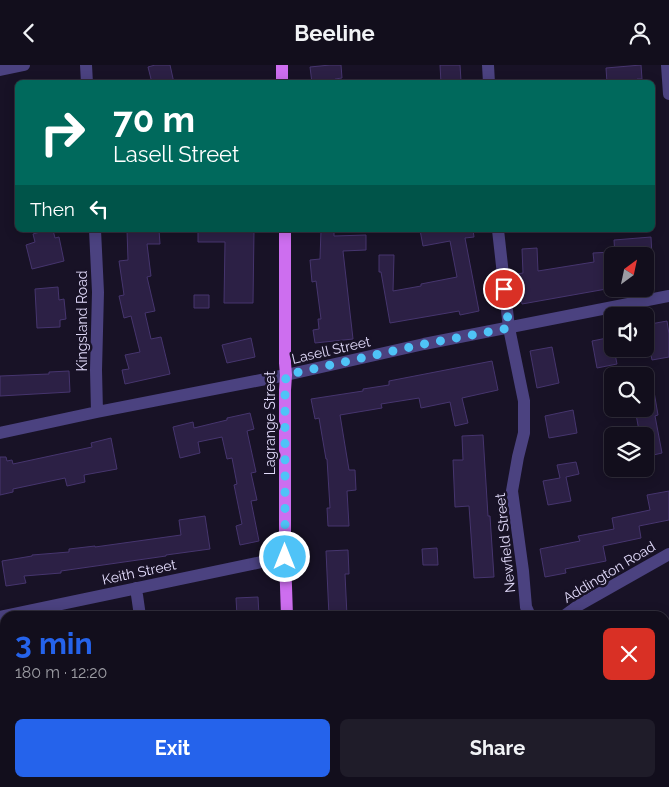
<!DOCTYPE html>
<html lang="en">
<head>
<meta charset="utf-8">
<style>
	:root { --surface:#120e1c; --page:#1f1c29; --text:#f1f3f6; --muted:#9c9ca3; --line:#312e3b; --accent:#2563eb }
	body { margin:0; font-family:Raleway,sans-serif; background:var(--page); color:var(--text); height:100vh; display:flex; flex-direction:column; font-size:19px; white-space:nowrap }
	* { box-sizing:border-box; margin:0 }
	p { font-size:16px; color:var(--muted) }
	.icon { flex:none; width:28px; height:28px; fill:none; stroke:currentColor; stroke-width:2; stroke-linecap:round; stroke-linejoin:round }
	.map { position:relative; flex:1; overflow:hidden }
	.drawer { position:absolute; left:0px; top:546px; width:670px; height:176px; display:flex; flex-direction:column; background:var(--surface); border-radius:15px 15px 0 0; box-shadow:0 2px 12px #0003,0 0 0 1px var(--line) }
	.drawer>* { flex:none }
	.guide { position:absolute; left:15px; top:15px; width:640px; height:152px; border-radius:8px; box-shadow:0 2px 12px #0003,0 0 0 1px var(--line); background:#00695c; color:#fff; overflow:hidden }
	.needle { width:32px; rotate:33deg }
	.buttons { position:absolute; left:604px; top:182px; display:grid; gap:10px }
	.buttons a { display:grid; place-items:center; width:50px; height:50px; border-radius:8px; background:var(--surface); box-shadow:0 2px 12px #0003,0 0 0 1px var(--line); font-size:25px }
	.pin { position:absolute; display:grid; place-items:center; width:42px; height:42px; color:#fff; margin:-21px; border:2px solid #fff; border-radius:50%; box-shadow:0 1px 5px #0007 }
	.me { position:absolute; width:55px; margin:-28px; rotate:0deg; stroke-linejoin:round; filter:drop-shadow(0 0 4px #0008) }
	.turn { display:flex; align-items:center; gap:18px; height:105px; padding:0 15px; font-size:22px }
	.turn .icon { width:65px; height:65px; stroke-width:2.5 }
	.turn b { display:block; font-size:35px; line-height:42px }
	.then { display:flex; align-items:center; height:48px; padding:0 15px; background:#0003; gap:10px; font-size:19px }
	.round { display:grid; place-items:center; flex:none; width:52px; height:52px; border-radius:8px; background:var(--page) }
	.head { display:flex; align-items:center; justify-content:space-between; height:85px; padding:0 15px }
	h1 { font-size:30px; font-weight:700; line-height:38px; color:var(--accent) }
	.action { display:flex; gap:10px; margin-top:auto; padding:10px 15px }
	.action a { flex:1; height:58px; border-radius:8px; background:var(--accent); color:#fff; font-size:20px; font-weight:700; line-height:58px; text-align:center }
	.action a+a { background:var(--page); color:var(--text) }
	header { display:flex; justify-content:space-between; align-items:center; height:65px; padding:0 15px; background:var(--surface); font-size:22px; font-weight:700 }
	.map>svg:first-child { display:block }
</style>
</head>
<body>
<header><svg class="icon" aria-label="back" viewBox="0 0 24 24"><path d="M15 5l-7 7 7 7"/></svg>Beeline<svg class="icon" aria-label="person" viewBox="0 0 24 24"><circle cx="12" cy="8" r="4"/><path d="M4 21q1-7 8-7t8 7"/></svg></header>
<div class="map">
<svg width="669" height="722" viewBox="0 0 669 722">
	<rect width="100%" height="100%" fill="#181226"/>
	<path fill="#2c2045" stroke="#46356e" d="M155,0H170L174,18H152L148,2Z
		M330,0H341L342,13L335,14V18H312L310,2Z
		M440,0H460L461,16L441,18Z
		M641,0L642,14H637L638,18H607L606,3Z
		M47,165H53L55,173L59,172L64,196L32,204L26,180L35,177L33,169Z
		M127,165H159L160,179H147L151,211L147,212L155,246L145,248L151,274L161,272L170,309L125,319L122,305L129,304L125,290L140,287L131,251L124,253L119,231L124,230L119,196L128,195Z
		M198,165H254L253,238H224L225,177H198Z
		M321,165H334V171L366,170V185L343,186L353,274L315,278L313,265L319,264L318,254H321L316,216L312,217L310,195L320,194Z
		M420,165H473L474,172L465,173L479,246L460,250L459,246L390,258L381,207H379V190H394L393,226L421,221V219L457,212L450,176L423,181Z
		M651,172L652,191H615L614,175Z
		M537,183L538,206L594,197L593,188L612,187V223L522,239L517,209L523,208L522,184Z
		M58,222L59,235L64,234L66,254L60,255V262L37,263L35,224Z
		M194,230H209V243H194Z
		M667,256L669,269V292L652,295L645,260Z
		M612,272V284H614L617,299L597,303L592,276Z
		M251,273L255,292L227,298L222,280Z
		M552,282L559,318L537,323L530,286Z
		M492,296L498,325L462,333L468,358L455,361L450,337L421,343L419,333L381,339L382,343L340,350L349,405H355L356,425L347,426L349,461H328L327,443H330L327,394H326L319,353L315,354L311,334L363,326V324L389,320V316Z
		M69,306L70,327L0,331V311L49,309V307Z
		M645,315H652L658,350L655,351L662,388L645,392V371H640L635,344H645Z
		M573,345L577,368L549,373L545,351Z
		M250,348L254,364L247,366L256,407L251,408L257,435L251,436L259,476L240,480L236,461L242,459L234,420L237,419L232,393L227,394L222,372L198,377L200,388L180,393L173,362L193,357L194,363L227,355V353Z
		M483,370L488,451H490L494,512L474,513L469,441L455,442L453,395H463L462,371Z
		M111,373L117,404L84,410L85,417L67,421L65,413L13,424V427L0,430V392H6L7,396L12,395L13,399L92,382L91,378Z
		M576,397L579,409L566,412L571,436L548,440L543,416L560,413L557,400Z
		M669,426V455L639,461L641,473L603,481L606,496L565,504L566,508L545,512L540,484L580,476L578,471L614,464L612,453L650,445L647,430Z
		M205,451L210,484L166,490V491L61,506V508L24,511L26,518L6,521L2,496L32,491V490L69,487V484L95,481V482L181,470L179,455Z
		M437,483L438,500H423L422,484Z
		M348,485L349,509H345L347,551H329L326,486Z
		M258,532L259,551H237L236,533Z"/>
	<g fill="none" stroke-linecap="round" stroke-linejoin="round">
		<path stroke="#4b4280" stroke-width="12" d="M86,0L87,18
			M488,0L489,18
			M667,0L669,29
			M0,5L24,0
			M95,165L98,227L96,305L97,347
			M498,165L509,263L524,336V368L518,392L512,426L523,506L526,542L530,551
			M0,368L97,347L286,310L424,279L669,231
			M136,523L140,551
			M564,551L579,540L669,489
			M0,552L285,492
			M665,583L669,582
			M164,718V722
			M385,722L390,718"/>
		<path stroke="#cd6eef" stroke-width="12" d="M282,0V18
			M285,165V298L286,310L285,325V492L287,551
			M292,718V722"/>
	</g>
	<g fill="none" stroke-linecap="round" stroke-linejoin="round">
		<path stroke="#4fc3f7" stroke-width="9" stroke-dasharray="0 16.2" d="M285,492V325L286,310L424,279L509,263L504,224"/>
	</g>
	<g text-anchor="middle" dominant-baseline="central" stroke-width="5" stroke-linejoin="round" paint-order="stroke">
		<g font-size="14" fill="#e2dbfb" stroke="#181226">
			<text transform="translate(82 256) rotate(-90)">Kingsland Road</text>
			<text transform="translate(331 285) rotate(-13)">Lasell Street</text>
			<text transform="translate(270 358) rotate(-90)">Lagrange Street</text>
			<text transform="translate(505 478) rotate(-96)">Newfield Street</text>
			<text transform="translate(139 507) rotate(-12)">Keith Street</text>
			<text transform="translate(609 507) rotate(-31)">Addington Road</text>
		</g>
	</g>
</svg>
<div class="buttons">
<a><svg class="needle" viewBox="-14 -14 28 28"><path d="M0-13l5 13h-10z" fill="#e53935"/><path d="M0 13l5-13h-10z" fill="#9c9ca3"/></svg></a>
<a><svg class="icon" aria-label="sound" viewBox="0 0 24 24"><path d="M4 9h4l5-4v14l-5-4H4zM17 9q2 3 0 6"/></svg></a>
<a><svg class="icon" aria-label="search" viewBox="0 0 24 24"><circle cx="10" cy="10" r="6"/><path d="M15 15l6 6"/></svg></a>
<a><svg class="icon" aria-label="layers" viewBox="0 0 24 24"><path d="M12 4l9 5-9 5-9-5zM3 14l9 5 9-5"/></svg></a>
</div>
<div class="pin" style="left:504px;top:224px;background:#d93025"><svg class="icon" aria-label="arrive" viewBox="0 0 24 24"><path d="M6 21V4h12l-3 4 3 4H6"/></svg></div>
<svg class="me" style="left:285px;top:492px" viewBox="-20 -20 40 40"><circle r="17" fill="#4fc3f7" stroke="#fff" stroke-width="3"/><path d="M0-11L8 9 0 5-8 9z" fill="#fff"/></svg>
<div class="guide">
<div class="turn"><svg class="icon" aria-label="right" viewBox="0 0 24 24"><path d="M7 20v-9h11M14 6l5 5-5 5"/></svg><div><b>70 m</b>Lasell Street</div></div>
<div class="then">Then<svg class="icon" aria-label="left" viewBox="0 0 24 24"><path d="M17 20v-9H6M10 6l-5 5 5 5"/></svg></div>
</div>
<section class="drawer">
<div class="head"><div><h1>3 min</h1><p>180 m · 12:20</p></div><a class="round" style="background:#d93025;color:#fff"><svg class="icon" aria-label="close" viewBox="0 0 24 24"><path d="M6 6l12 12M18 6L6 18"/></svg></a></div>
<div class="action"><a>Exit</a><a>Share</a></div>
</section>
</div>
</body>
</html>
